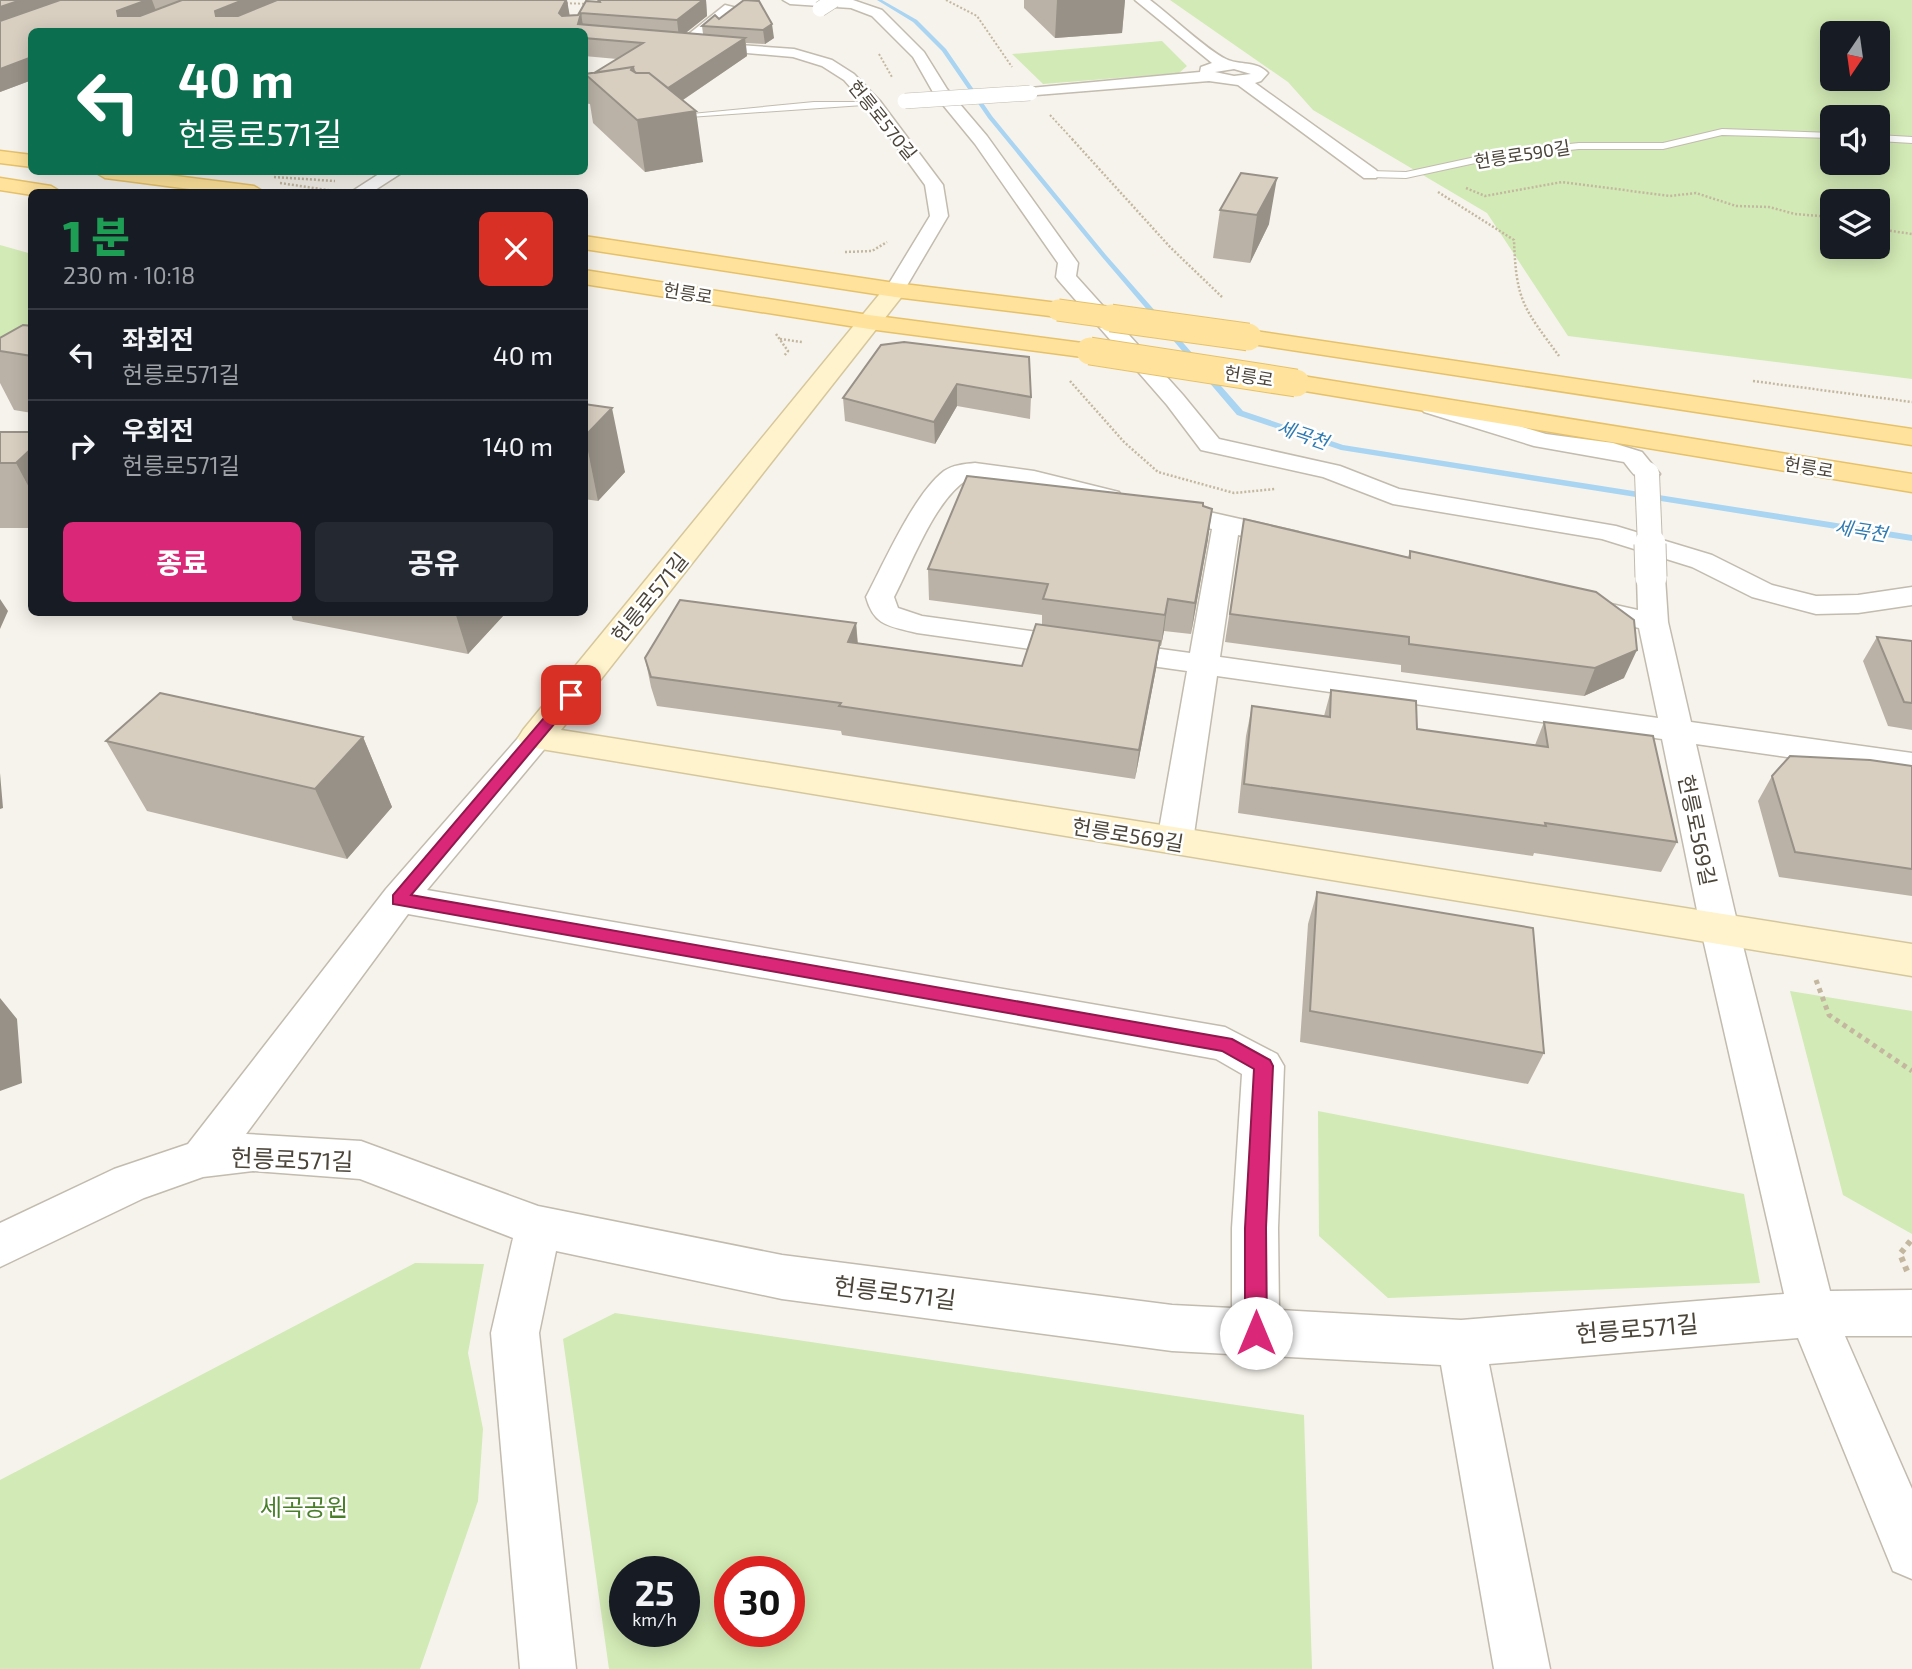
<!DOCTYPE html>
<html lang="ko">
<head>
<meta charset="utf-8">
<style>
	:root { --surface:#171b24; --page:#242831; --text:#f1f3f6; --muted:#9ea1a6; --line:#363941; --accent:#db2777 }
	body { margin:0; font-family:"Exo 2","Noto Sans KR",sans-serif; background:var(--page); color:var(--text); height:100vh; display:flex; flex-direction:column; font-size:26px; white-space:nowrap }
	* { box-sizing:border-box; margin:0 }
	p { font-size:23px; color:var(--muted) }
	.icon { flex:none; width:38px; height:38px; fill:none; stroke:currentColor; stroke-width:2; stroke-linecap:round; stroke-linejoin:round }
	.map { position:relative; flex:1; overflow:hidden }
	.panel { position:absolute; left:28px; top:189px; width:560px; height:427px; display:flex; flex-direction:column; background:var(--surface); border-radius:10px; box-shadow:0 4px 18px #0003 }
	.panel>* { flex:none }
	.guide { position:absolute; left:28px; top:28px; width:560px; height:147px; border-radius:10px; box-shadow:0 4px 18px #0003; background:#0b6e4f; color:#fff; overflow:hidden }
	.needle { width:46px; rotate:193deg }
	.fabs { position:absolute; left:1820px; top:21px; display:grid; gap:14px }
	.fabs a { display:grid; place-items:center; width:70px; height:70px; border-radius:10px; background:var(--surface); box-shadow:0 4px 18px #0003; font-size:35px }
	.speed { position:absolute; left:609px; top:1556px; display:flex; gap:14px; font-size:35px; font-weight:700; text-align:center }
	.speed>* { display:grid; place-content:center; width:91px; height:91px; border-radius:50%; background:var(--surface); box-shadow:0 4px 18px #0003; line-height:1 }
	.speed small { font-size:18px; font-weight:400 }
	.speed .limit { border:10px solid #d22; background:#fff; color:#111 }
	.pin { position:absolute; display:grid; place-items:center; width:60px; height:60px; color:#fff; margin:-30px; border-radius:14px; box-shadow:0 4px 10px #0006 }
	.me { position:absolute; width:77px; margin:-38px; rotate:0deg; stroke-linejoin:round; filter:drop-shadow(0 0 5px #0008) }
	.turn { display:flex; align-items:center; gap:24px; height:147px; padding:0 35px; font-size:32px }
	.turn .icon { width:91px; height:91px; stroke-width:2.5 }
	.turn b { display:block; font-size:49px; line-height:60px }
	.round { display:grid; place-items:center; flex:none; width:74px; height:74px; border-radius:10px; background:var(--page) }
	.head { display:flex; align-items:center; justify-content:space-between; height:119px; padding:0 35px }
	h1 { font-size:42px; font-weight:800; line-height:52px; color:#1e9e55 }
	.button { display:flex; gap:14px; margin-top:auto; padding:14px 35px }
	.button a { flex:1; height:80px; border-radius:10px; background:var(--accent); color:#fff; font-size:28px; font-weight:800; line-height:80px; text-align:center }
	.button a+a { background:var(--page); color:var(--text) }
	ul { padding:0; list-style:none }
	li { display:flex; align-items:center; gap:21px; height:91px; padding:0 35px; border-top:2px solid var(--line) }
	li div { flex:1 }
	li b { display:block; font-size:26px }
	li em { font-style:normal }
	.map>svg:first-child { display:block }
</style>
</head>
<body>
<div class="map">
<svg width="1912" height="1669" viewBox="0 0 1912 1669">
	<rect width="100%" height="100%" fill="#f6f3ec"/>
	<path fill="#d2eab5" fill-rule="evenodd" d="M1170,0H1912V379L1568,336L1487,213L1313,110L1288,82ZM1832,33H1878V79H1832ZM1832,117H1878V163H1832ZM1832,201H1878V247H1832Z
		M1162,41L1187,66L1179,73L1043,84L1012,54Z
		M0,245L32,254L31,349L0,370Z
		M1790,991L1912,1011V1234L1843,1195Z
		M1318,1111L1744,1194L1760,1283L1388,1298L1319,1236Z
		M415,1263L484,1264L468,1353L483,1429L478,1501L420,1669H0V1480Z
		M615,1313L1304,1415L1312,1669H609L563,1339ZM625,1572H684V1631H625ZM730,1572H789V1631H730Z"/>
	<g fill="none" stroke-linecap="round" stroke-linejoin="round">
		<path fill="#a9d4f2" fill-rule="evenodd" d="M877,0H882L917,20L946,49L992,116L1106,255L1243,411L1343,445L1912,535V541L1341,450L1237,415L1102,257L988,118L942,51L913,22Z"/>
		<g stroke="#c2bbae" stroke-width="2">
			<path id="lane" d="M814,102H874L878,104L675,118L671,116Z
				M1722,129L1832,133V138L1722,135L1663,149H1579L1503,157L1406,178L1370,177L1366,174L1370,171L1406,172L1503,151L1579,143H1663Z
				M1878,135L1912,137V143L1878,141Z"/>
		</g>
		<g stroke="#c2bbae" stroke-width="3">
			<path id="street" d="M783,0H853L882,10L924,52L947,89L987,136L1078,263L1076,276L1183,395L1219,439L1340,466L1399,489L1616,526L1712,555L1772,585L1816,596L1858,595L1912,587V605L1858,613L1816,614L1752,597L1692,567L1602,539L1393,504L1323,477L1201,450L1167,405L1059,281L1056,277L1058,263L975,144L934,94L913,57L872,16L851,8L790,4Z
				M1135,0H1150C1169,14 1208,51 1226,59C1240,66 1256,60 1268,73L1261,81L1255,83L1376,170L1379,174L1376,178H1364L1238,85L1209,81L1024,96L1022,93L1030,88L1200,72L1201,67L1212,63ZM1234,69L1251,74L1234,76L1215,72Z
				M725,5L737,8L697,42L794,49L832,60L854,74L880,101L943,185L948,216L902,294H888L885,290L930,216L925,185L868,107L844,80L822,66L793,57L701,49L696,48L695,43L690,47H680V41Z
				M382,172H403L372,192H351Z
				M1432,400L1546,434L1613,443L1642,452L1660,474L1656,479C1639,484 1634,475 1624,462L1534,446L1424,412L1420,407L1424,402Z
				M975,463L1034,471L1119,492L1123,498L1119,504L1110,506L1013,482L968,479C935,499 912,563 894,597L898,608L922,616L1190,653L1212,529L1156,516L1152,510L1156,504L1165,502L1298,532L1302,538L1298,544L1288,546L1238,535L1220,657L1658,718L1639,628L1574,613L1569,607L1574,601L1584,598L1638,610L1637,577L1641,571L1651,569L1661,571L1665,577L1668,622L1691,722L1912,753V775L1696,744L1739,930L1830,1291L1912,1290V1336H1845L1912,1489V1579L1893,1571L1798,1338L1489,1364L1550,1669H1494L1441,1365L1172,1351L782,1299L556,1251L539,1333L576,1669H520L491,1333L513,1238L360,1179L253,1171L203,1177L144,1198L0,1267V1223L114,1169L188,1144L386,889L525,730L536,727L547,730L552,738L547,746L427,890L1225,1027L1277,1054L1284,1066L1278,1228L1279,1310L1461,1320L1784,1294L1701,930L1662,739L1217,676L1193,841L1187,850L1175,853L1163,850L1157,841L1187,671L917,633C889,626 874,626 866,597C884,563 914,494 944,471C953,465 964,464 975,463ZM408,914L1216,1059L1242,1074L1232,1228V1308L1172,1305L782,1255L538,1206L361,1141L246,1134Z"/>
		</g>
		<g stroke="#d6c79b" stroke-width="3">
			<path id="secondary" d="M895,283L903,285L906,290L903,295L561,730L1912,944V976L523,746L518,738L523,730L887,285Z"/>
		</g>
		<g stroke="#e6c16a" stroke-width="3">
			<path id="primary" d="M0,151L32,155V167L0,163Z
				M95,172H145L254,186L264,192H213L105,178Z
				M0,178L51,186L61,192L32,195L0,190Z
				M584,236L895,283L1058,303L1066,305L1070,310L1066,315L1058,317L895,297L584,249Z
				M584,270L869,315L1090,344L1099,346L1102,351L1099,356L1090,358L869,329L584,284Z
				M1248,330L1912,429V445L1239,342L1236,337L1239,332Z
				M1296,375L1912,474V492L1287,388L1283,383L1287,378Z"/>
		</g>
		<path stroke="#c4b79f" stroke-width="2" stroke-dasharray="2 2" stroke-linecap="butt" d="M946,0L977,16L1012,67
			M562,3L588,4
			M879,54L892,77
			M1050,115L1074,141"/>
		<path stroke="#c4b79f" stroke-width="2.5" stroke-dasharray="2 2" stroke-linecap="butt" d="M1072,139L1170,247L1222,297
			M274,177L335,181
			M280,183L334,191
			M1466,188L1485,196L1562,182L1670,196L1696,193L1736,206L1769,207L1795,214L1832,217
			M1438,192L1514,240C1516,302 1524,308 1559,356
			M1878,229L1912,234
			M845,252L872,251L887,242
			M776,334L788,351L784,356
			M780,339L802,342
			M1070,381L1124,442L1158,472L1234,493L1275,489
			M1753,381L1912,402"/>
		<path stroke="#c4b79f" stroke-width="5" stroke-dasharray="4.5 4.5" stroke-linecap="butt" d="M1816,980L1829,1015L1912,1071"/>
		<path stroke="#c4b79f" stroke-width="6" stroke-dasharray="5 5" stroke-linecap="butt" d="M1907,1271L1900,1254L1912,1239"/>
		<use href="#lane" fill="#fff" fill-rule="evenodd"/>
		<use href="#street" fill="#fff" fill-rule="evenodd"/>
		<use href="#secondary" fill="#fff3cd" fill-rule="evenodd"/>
		<use href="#primary" fill="#ffe39c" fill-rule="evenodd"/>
		<g stroke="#c2bbae" stroke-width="16" stroke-linecap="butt">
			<path id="street-bridge-far2" d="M820,9L834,0
				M905,101L1030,93"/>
		</g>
		<g stroke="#c2bbae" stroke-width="26" stroke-linecap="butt">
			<path id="street-bridge-far1" d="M1647,474L1650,546"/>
		</g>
		<g stroke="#c2bbae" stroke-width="33" stroke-linecap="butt">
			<path id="street-bridge" d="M1650,544L1651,577"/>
		</g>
		<g stroke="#e6c16a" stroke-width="23" stroke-linecap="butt">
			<path id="primary-bridge-far1" d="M1058,310L1123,319"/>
		</g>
		<g stroke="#e6c16a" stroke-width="29" stroke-linecap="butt">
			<path id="primary-bridge" d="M1111,318L1248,337
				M1090,351L1296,383"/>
		</g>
		<use href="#street-bridge-far2" stroke="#fff" stroke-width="15"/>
		<use href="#street-bridge-far1" stroke="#fff" stroke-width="24"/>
		<use href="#street-bridge" stroke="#fff" stroke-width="31"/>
		<use href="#primary-bridge-far1" stroke="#ffe39c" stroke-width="21"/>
		<use href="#primary-bridge" stroke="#ffe39c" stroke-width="27"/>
	</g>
	<path fill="#bab2a6" d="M0,0H567L569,16L578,15L597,2V0H706L707,16L686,33L703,34L702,26L719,19L744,0L774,38L765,44L746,43L747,56L683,100L703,162L645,172L593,123L590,104L584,103L585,74L594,73L617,59L584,56V32H32V80L0,92Z
		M1024,0H1125L1122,33L1055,38L1024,8Z
		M1241,173L1269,224L1250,263L1213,258L1220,210Z
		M32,326V413L14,410L0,383V338Z
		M1029,357L1031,397L1030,419L957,406L935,444L845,421L843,398Z
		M584,404L625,472L598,501L584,499Z
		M0,432H32V528H0Z
		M1203,506L1208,539L1191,634L1164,631L1161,646H1159L1156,669L1135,779L842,735L841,731L657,706L651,687L645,658L856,623L858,643L1022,666L1042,624V615L929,600L928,569Z
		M1244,519L1408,557L1410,551L1624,678L1584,696L1401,672V665L1225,642Z
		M290,612H502L503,616L468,654L293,620Z
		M1877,637L1912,641V730L1888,726L1863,661Z
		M1331,690L1417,729L1535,745L1544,722L1677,842L1661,872L1534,853L1533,856L1238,813L1246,736L1252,706L1324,716Z
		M363,737L392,807L347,859L147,811L106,741Z
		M1912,766V896L1779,877L1758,801L1772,776Z
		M1317,892L1544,1053L1528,1084L1300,1042L1308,924Z"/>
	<path fill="#979187" d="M21,0H82L0,27V7Z
		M147,0H152L158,16H118L117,11Z
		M243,0H283L221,30L215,11Z
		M567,0L570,17L563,31L559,13Z
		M703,0H706L707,16L679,38L677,20Z
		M1057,0H1125L1122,33L1055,38Z
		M581,13L584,32L578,24Z
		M772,24L774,38L765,44L763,30Z
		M745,38L747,56L665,112L662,92Z
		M32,57V80L0,92V69Z
		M696,111L703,162L645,172L637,120Z
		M1277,178L1269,224L1250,263L1257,215Z
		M957,384V406L935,444L934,422Z
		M612,408L625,472L598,501L585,436Z
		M32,448V493L16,463Z
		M1212,509L1208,539L1191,634L1195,603Z
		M0,599L8,611L0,629Z
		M1168,599L1164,631L1161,646L1165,615Z
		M455,612H502L503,616L468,654Z
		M856,623L858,651L848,642Z
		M1160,641L1156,669L1135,779L1139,750Z
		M1637,650L1624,678L1584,696L1595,668Z
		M363,737L392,807L347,859L315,789Z
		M0,773L3,808L0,809Z
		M0,998L17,1019L22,1083L0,1091Z"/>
	<path fill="#d8cfc1" stroke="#979187" stroke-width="2" d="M0,0H21L0,7Z
		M60,0H147L117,11L118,16H140L182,0H243L215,11L216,16H238L277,0H566L559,13L562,16L578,15L586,1L600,2L599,0H703L677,20L581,13L578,24L745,38L668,88L649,73H636L634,71L633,67L594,73L643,43L584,38V32H32V57L0,69V21Z
		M744,0L759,1L772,24L763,30L702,26L715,15L719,19Z
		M633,67L631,70L636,73H649L696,111L637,120L585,74Z
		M1241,173L1277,178L1257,215L1220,210Z
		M23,325L32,326V356L0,351V338Z
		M904,342L1029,357L1031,397L957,384L934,422L843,398L881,345Z
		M584,404L612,408L585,436H584Z
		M0,432H32V448L16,463H0Z
		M967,476L1203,503V506L1212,509L1195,603L1168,599L1165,615L1043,599L1048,584L928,569Z
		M1244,519L1410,558V551L1596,592L1634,620L1637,650L1595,668L1409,644V637L1230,614Z
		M680,600L856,623L848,642L1022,666L1036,624L1160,641L1139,750L839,706L841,703L651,677L645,658Z
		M1877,637L1912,641V703L1904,702Z
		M1331,690L1416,701L1417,729L1548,747L1544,722L1653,736L1677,842L1545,823L1546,826L1244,784L1252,706L1330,717Z
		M160,693L363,737L315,789L106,741Z
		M1790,756L1870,760L1912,766V869L1795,852L1772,776Z
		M1317,892L1533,928L1544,1053L1310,1011Z"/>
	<path fill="#db2777" stroke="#8e194d" stroke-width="2" d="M571,690L578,695L576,698L411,895L1232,1039L1270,1060L1273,1066L1266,1228L1267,1333L1263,1340L1256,1343L1248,1340L1245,1333V1228L1254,1069L1222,1051L393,904V895L566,692Z"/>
	<g text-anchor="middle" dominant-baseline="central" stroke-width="5" stroke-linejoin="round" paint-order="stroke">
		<g font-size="18" fill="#4b4439" stroke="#fff">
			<text transform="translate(883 120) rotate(51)">헌릉로570길</text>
			<text transform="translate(1522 154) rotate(-9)">헌릉로590길</text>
			<text transform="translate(688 293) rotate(9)">헌릉로</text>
			<text transform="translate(1249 376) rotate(9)">헌릉로</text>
			<text transform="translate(1809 467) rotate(9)">헌릉로</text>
		</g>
		<g font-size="19" font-style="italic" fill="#2e7ab2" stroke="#fff">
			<text transform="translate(1303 434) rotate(19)">세곡천</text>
			<text transform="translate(1861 530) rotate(9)">세곡천</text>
		</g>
		<g font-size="21" fill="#4b4439" stroke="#fff">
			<text transform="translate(649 597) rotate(-51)">헌릉로571길</text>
			<text transform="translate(1698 830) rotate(78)">헌릉로569길</text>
			<text transform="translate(1128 834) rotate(9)">헌릉로569길</text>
		</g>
		<g font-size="24" fill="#4b4439" stroke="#fff">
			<text transform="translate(292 1159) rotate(2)">헌릉로571길</text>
			<text transform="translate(895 1292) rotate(7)">헌릉로571길</text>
			<text transform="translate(1637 1328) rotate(-5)">헌릉로571길</text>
		</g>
		<g font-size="24" fill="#4a7f2a" stroke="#fff">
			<text x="304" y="1506">세곡공원</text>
		</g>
	</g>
</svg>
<div class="fabs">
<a><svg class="needle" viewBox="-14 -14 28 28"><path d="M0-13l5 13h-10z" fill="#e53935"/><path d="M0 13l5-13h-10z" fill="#9ea1a6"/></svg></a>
<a><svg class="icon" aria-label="sound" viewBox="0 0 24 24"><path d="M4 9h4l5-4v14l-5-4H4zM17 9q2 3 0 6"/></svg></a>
<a><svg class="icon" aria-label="layers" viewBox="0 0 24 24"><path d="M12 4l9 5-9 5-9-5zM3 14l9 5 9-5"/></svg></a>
</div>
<div class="speed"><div>25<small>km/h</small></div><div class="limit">30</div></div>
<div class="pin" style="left:571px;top:695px;background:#d93025"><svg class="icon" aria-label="arrive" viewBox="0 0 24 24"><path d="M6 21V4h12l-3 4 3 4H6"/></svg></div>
<svg class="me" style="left:1256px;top:1333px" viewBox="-20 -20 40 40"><circle r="19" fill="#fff"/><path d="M0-13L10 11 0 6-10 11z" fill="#db2777"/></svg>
<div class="guide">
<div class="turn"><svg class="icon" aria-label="left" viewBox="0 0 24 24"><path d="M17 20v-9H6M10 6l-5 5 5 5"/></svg><div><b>40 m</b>헌릉로571길</div></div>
</div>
<section class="panel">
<div class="head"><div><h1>1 분</h1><p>230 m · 10:18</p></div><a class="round" style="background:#d93025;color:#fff"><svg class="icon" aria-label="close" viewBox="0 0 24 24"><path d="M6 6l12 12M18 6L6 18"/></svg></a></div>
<ul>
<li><svg class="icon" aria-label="left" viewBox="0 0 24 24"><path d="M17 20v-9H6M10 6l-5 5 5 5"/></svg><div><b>좌회전</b><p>헌릉로571길</p></div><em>40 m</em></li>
<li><svg class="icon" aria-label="right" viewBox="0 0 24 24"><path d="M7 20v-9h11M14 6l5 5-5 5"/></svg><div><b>우회전</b><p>헌릉로571길</p></div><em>140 m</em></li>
</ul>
<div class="button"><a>종료</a><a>공유</a></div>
</section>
</div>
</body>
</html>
